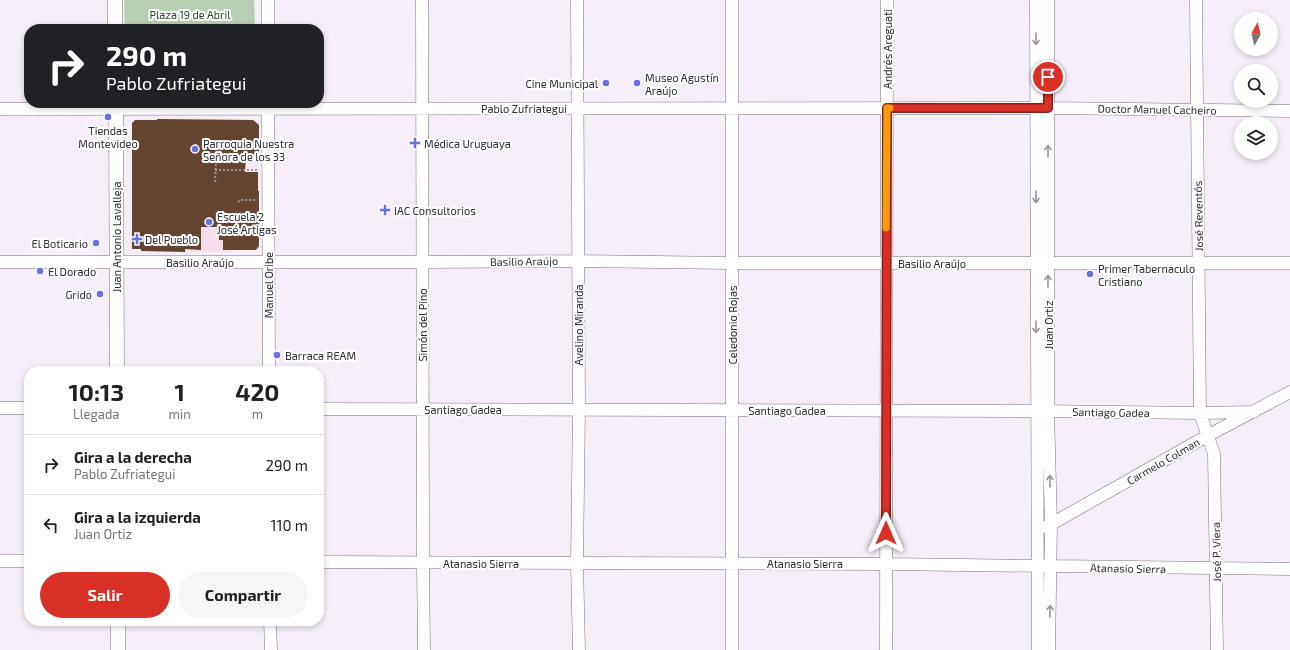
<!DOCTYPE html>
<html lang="es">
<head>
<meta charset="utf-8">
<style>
	:root { --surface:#fff; --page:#f6f6f6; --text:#222; --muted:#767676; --line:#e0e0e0; --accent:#d93025 }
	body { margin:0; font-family:"Exo 2",sans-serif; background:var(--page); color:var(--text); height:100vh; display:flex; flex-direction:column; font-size:15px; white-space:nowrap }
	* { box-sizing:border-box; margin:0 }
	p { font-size:13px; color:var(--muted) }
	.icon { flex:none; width:22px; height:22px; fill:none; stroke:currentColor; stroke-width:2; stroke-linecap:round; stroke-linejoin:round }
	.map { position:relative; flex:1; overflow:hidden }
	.details { position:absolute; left:24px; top:366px; width:300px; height:260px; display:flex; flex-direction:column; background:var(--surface); border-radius:16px; box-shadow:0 2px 6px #0003 }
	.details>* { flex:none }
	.hud { position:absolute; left:24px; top:24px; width:300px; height:84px; border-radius:16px; box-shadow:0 2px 6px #0003; background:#202124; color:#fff; overflow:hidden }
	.needle { width:26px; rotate:8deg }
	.fabs { position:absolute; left:1234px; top:12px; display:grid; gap:8px }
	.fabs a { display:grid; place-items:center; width:44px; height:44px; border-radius:50%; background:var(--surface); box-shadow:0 2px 6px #0003; font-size:20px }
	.pin { position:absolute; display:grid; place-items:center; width:34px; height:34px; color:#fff; margin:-17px; border:2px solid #fff; border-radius:50%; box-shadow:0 1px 4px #0007 }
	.me { position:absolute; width:44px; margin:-22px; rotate:0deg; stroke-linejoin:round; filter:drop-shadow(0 0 3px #0008) }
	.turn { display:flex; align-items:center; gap:14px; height:84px; padding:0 16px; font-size:18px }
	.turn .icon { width:52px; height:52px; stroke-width:2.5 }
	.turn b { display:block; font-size:28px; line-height:34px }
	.eta { display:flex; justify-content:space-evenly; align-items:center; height:68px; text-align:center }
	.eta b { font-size:24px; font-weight:700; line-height:28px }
	.primary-button { display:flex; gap:8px; margin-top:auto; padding:8px 16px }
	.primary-button a { flex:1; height:46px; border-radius:24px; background:var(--accent); color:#fff; font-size:16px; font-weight:700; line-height:46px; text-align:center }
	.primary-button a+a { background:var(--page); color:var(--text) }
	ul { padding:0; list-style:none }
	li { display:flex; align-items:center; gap:12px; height:60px; padding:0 16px; border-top:1px solid var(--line) }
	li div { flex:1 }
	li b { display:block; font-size:15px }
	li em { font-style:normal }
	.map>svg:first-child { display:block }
</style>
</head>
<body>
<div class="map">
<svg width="1290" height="650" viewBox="0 0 1290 650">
	<rect width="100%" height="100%" fill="#f5edf8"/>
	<path fill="#f5dfed" d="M234,182L233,252H185V185Z"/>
	<path fill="#b8cfb3" d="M124,0H254L255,29H125Z"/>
	<path fill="#634532" d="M157,119L253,120L259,125V157H246L245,172H258V191H259V246L256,250H223V240H219V227H201V250L185,249V252L141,251V249H132V123L135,120H157Z"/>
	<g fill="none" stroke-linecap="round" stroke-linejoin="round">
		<g stroke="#7b747d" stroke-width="13">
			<path id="minor" d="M268,0V29
				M422,0L423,562L424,650
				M577,0L579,409L577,563L579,650
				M1036,0L1038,650
				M1048,0V411L1051,525L1049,650
				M1196,0L1200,413L1214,454L1217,650
				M268,103L269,371
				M0,109L1048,108L1290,111
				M0,262H422L578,261L732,263H1290
				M0,408H29
				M319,409L1036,411L1200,413L1254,412
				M1046,527L1207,436L1290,392
				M0,561H29
				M319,562L886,564L1290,569
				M270,621L271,650
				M732,650V0
				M886,650L887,0"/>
		</g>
		<g stroke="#7b747d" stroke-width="15">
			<path id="tertiary" d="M115,0V29
				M116,103L117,371
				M118,621V650"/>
		</g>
		<path stroke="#99939b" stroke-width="2" stroke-dasharray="2 2" stroke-linecap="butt" d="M215,170H258
			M215,182L216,162
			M238,202L241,200H258"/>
		<use href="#minor" stroke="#fff" stroke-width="12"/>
		<use href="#tertiary" stroke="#fff" stroke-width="14"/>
	</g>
	<defs><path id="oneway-shaft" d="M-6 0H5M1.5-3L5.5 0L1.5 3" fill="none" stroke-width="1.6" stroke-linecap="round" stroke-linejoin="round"/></defs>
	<g stroke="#989698">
		<use href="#oneway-shaft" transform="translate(1036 39) rotate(90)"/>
		<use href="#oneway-shaft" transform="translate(1048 151) rotate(-90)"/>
		<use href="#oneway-shaft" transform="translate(1036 197) rotate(90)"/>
		<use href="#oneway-shaft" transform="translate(1048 281) rotate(-90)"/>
		<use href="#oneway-shaft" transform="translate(1036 327) rotate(90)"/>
		<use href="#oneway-shaft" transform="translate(1050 481) rotate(-91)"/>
		<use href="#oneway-shaft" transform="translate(1050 611) rotate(-89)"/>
	</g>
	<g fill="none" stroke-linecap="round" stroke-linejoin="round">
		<g stroke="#8d1f18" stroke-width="10">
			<path id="route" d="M886,533L887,108H1048V77"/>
		</g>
		<use href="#route" stroke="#d93025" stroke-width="7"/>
		<path stroke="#f59e0b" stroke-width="7" d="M886,228L887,108H890"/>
	</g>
	<g fill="#6a6fe8" stroke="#fefdff" stroke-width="1.5">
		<circle cx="606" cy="83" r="4"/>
		<circle cx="637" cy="83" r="4"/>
		<circle cx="108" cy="117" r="4"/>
		<path d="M413 137h4v4h4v4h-4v4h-4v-4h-4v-4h4z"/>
		<circle cx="195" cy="149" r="4"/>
		<path d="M383 204h4v4h4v4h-4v4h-4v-4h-4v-4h4z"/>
		<circle cx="209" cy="222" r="4"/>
		<path d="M135 233h4v4h4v4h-4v4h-4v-4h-4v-4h4z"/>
		<circle cx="96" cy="243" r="4"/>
		<circle cx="40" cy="271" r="4"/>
		<circle cx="1090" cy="274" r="4"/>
		<circle cx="100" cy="294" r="4"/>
		<circle cx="277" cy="355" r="4"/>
	</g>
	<g text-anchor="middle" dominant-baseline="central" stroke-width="4" stroke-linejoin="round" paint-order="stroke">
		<g font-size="11" fill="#274b20" stroke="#fefdff">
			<text x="190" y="14">Plaza 19 de Abril</text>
		</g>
		<g font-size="11" fill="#312e32" stroke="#fefdff">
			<text transform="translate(887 49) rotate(-90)">Andrés Areguati</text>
			<text x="524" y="108">Pablo Zufriategui</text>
			<text transform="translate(1157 109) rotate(1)">Doctor Manuel Cacheiro</text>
			<text transform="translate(1198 216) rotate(-91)">José Reventós</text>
			<text transform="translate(116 237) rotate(-90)">Juan Antonio Lavalleja</text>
			<text transform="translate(524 261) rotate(-1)">Basilio Araújo</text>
			<text x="200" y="262">Basilio Araújo</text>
			<text x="932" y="263">Basilio Araújo</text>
			<text transform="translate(268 285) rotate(-90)">Manuel Oribe</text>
			<text transform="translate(422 325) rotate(-90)">Simón del Pino</text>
			<text transform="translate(578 325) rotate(-90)">Avelino Miranda</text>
			<text transform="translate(732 325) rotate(-90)">Celedonio Rojas</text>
			<text transform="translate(1048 325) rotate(-90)">Juan Ortiz</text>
			<text x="463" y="409">Santiago Gadea</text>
			<text x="787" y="410">Santiago Gadea</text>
			<text transform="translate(1111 412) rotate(1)">Santiago Gadea</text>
			<text transform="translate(1163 461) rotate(-30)">Carmelo Colman</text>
			<text transform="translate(1216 552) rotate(-91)">José P. Viera</text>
			<text x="481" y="563">Atanasio Sierra</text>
			<text x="805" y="563">Atanasio Sierra</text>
			<text transform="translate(1128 568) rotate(1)">Atanasio Sierra</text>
		</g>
		<g font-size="11" fill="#312e32" stroke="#fefdff" text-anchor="start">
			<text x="645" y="77">Museo Agustín<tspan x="645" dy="13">Araújo</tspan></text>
			<text x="598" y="83" text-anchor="end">Cine Municipal</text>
			<text x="108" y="130" text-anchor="middle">Tiendas<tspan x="108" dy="13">Montevideo</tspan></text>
			<text x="203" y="143">Parroquia Nuestra<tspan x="203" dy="13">Señora de los 33</tspan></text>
			<text x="424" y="143">Médica Uruguaya</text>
			<text x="394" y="210">IAC Consultorios</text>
			<text x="217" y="216">Escuela 2<tspan x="217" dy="13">José Artigas</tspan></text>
			<text x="145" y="239">Del Pueblo</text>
			<text x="88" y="243" text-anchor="end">El Boticario</text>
			<text x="1098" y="268">Primer Tabernaculo<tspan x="1098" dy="13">Cristiano</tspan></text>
			<text x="48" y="271">El Dorado</text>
			<text x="92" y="294" text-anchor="end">Grido</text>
			<text x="285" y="355">Barraca REAM</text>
		</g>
	</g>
</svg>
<div class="fabs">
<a><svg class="needle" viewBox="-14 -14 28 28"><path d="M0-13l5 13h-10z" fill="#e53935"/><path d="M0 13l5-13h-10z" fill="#767676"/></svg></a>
<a><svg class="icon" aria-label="search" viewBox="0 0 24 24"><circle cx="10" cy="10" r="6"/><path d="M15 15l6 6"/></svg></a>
<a><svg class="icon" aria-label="layers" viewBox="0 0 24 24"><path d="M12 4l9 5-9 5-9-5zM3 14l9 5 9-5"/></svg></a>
</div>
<div class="pin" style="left:1048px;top:77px;background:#d93025"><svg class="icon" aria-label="arrive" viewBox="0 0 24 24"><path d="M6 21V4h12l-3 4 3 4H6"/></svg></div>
<svg class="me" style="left:886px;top:533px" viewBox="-20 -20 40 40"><path d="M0-17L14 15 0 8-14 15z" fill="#d93025" stroke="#fff" stroke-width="4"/></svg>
<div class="hud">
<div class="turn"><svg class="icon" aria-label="right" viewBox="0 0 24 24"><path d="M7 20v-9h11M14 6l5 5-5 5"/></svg><div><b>290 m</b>Pablo Zufriategui</div></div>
</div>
<section class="details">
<div class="eta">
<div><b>10:13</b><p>Llegada</p></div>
<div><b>1</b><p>min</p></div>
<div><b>420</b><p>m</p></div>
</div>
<ul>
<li><svg class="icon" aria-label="right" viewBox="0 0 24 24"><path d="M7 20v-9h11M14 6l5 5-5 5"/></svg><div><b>Gira a la derecha</b><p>Pablo Zufriategui</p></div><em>290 m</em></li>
<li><svg class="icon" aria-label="left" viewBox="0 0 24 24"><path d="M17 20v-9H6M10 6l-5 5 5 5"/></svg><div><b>Gira a la izquierda</b><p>Juan Ortiz</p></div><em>110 m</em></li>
</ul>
<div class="primary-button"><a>Salir</a><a>Compartir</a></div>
</section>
</div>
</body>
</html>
